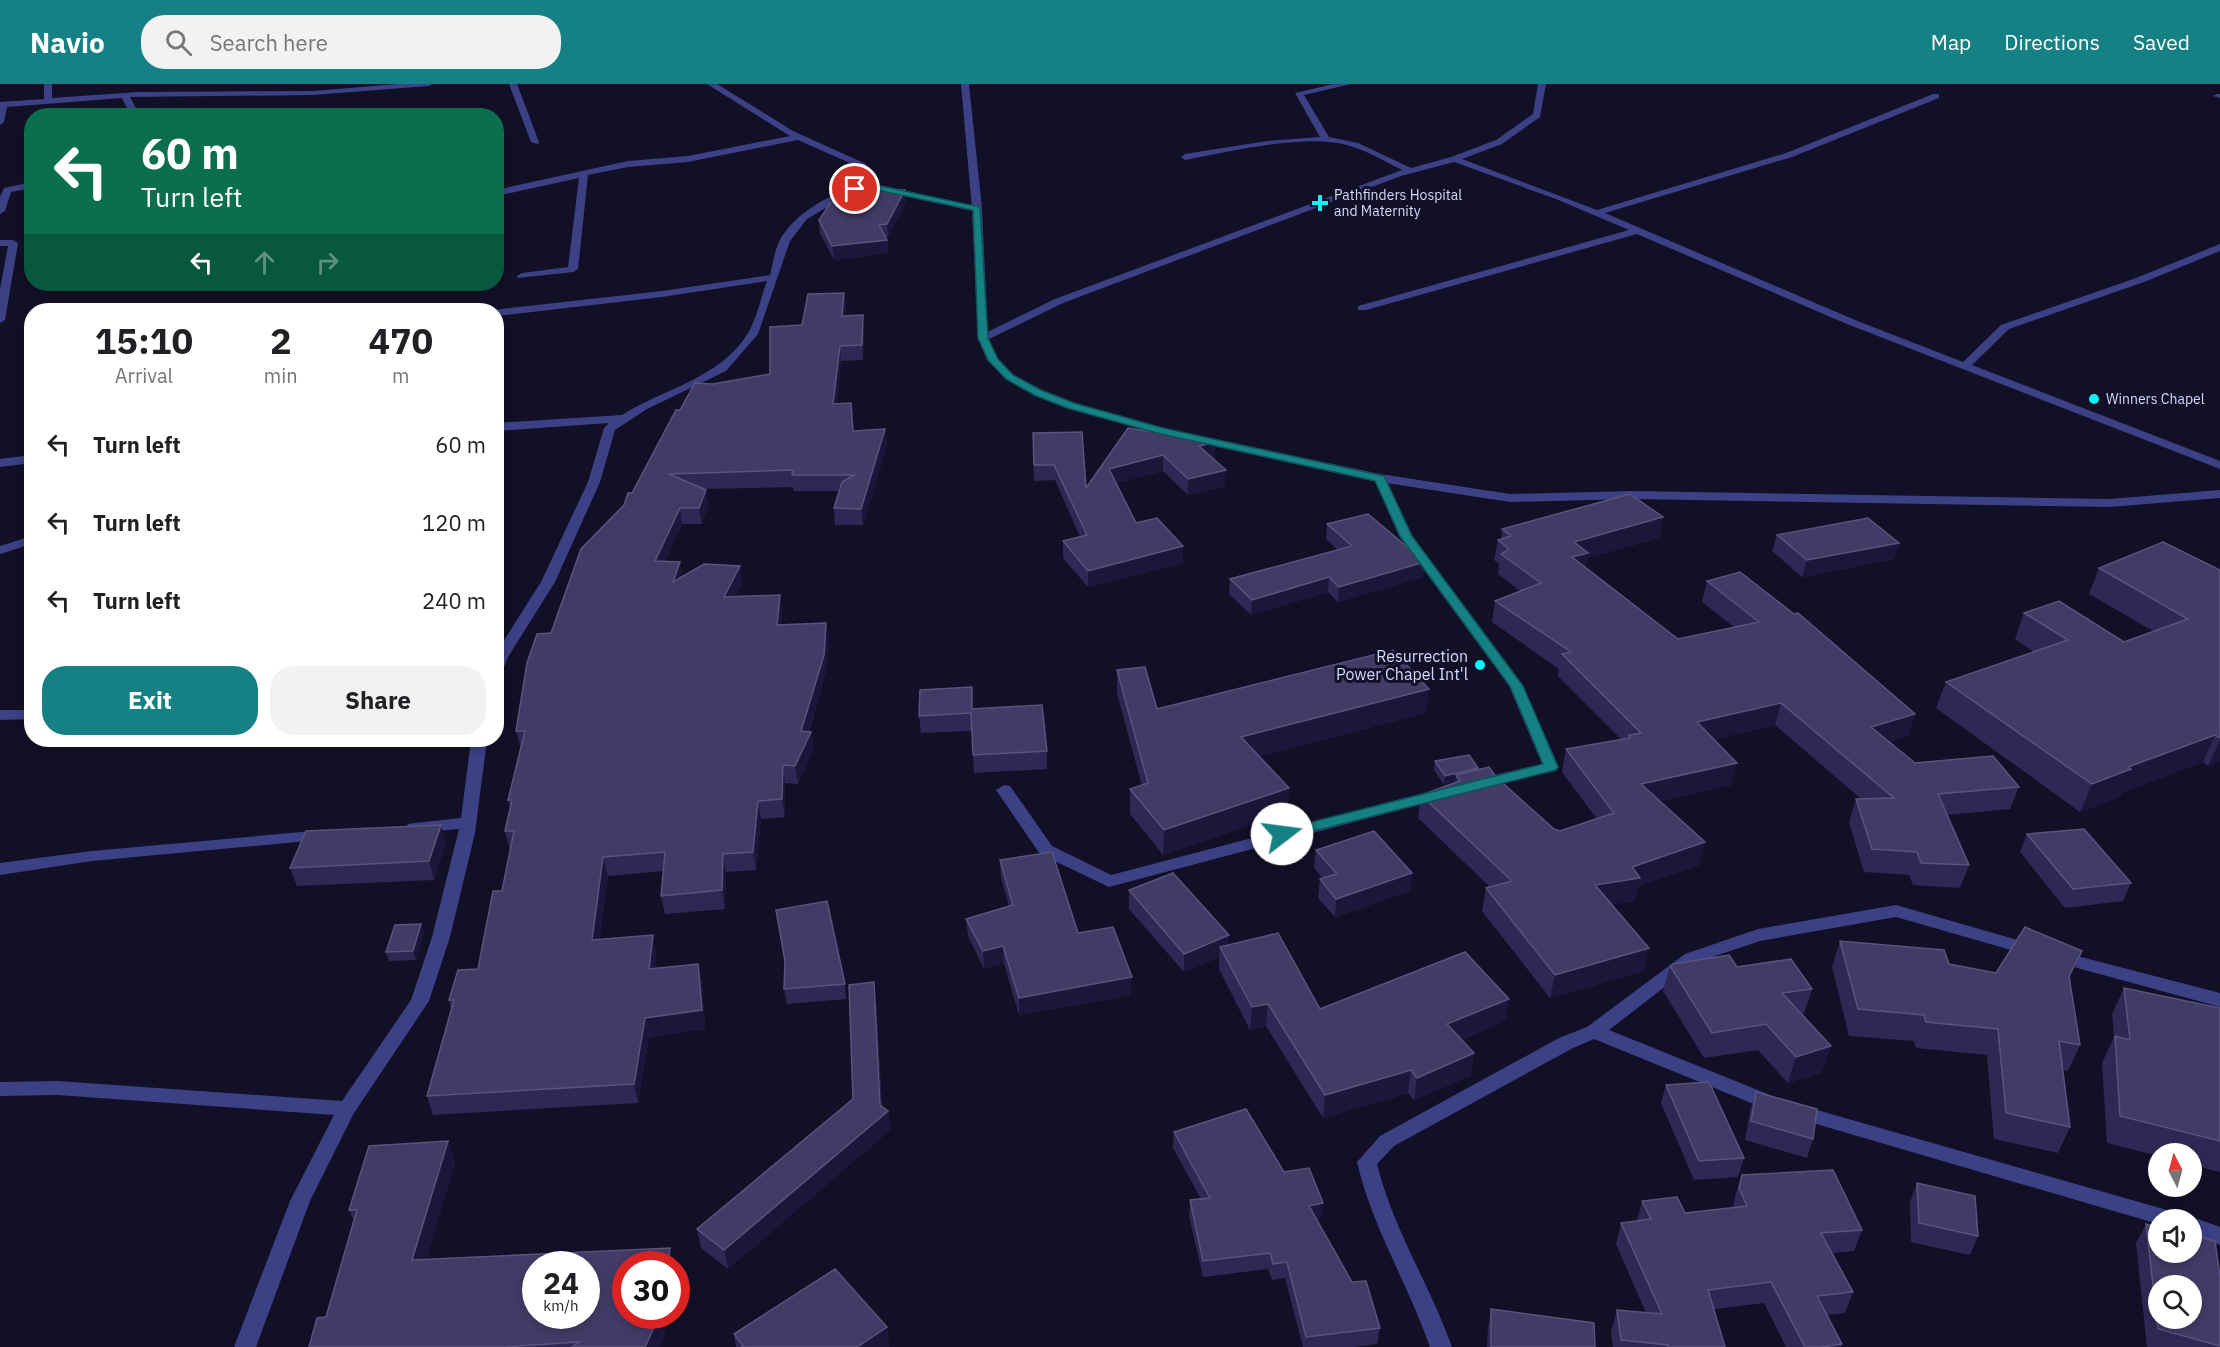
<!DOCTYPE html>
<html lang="en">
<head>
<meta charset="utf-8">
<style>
	:root { --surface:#fff; --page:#f2f2f2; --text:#202124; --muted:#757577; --accent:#158184 }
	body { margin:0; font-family:"IBM Plex Sans",sans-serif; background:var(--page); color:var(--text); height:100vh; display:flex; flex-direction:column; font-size:22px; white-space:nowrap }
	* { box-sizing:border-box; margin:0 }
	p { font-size:20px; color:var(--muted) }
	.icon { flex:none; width:33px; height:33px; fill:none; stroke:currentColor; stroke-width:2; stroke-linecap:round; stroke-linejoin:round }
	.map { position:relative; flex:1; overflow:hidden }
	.side { position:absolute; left:24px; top:219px; width:480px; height:444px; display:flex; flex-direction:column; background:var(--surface); border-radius:24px; box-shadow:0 3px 9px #0003 }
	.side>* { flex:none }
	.banner { position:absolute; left:24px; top:24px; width:480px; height:183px; border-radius:24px; box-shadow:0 3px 9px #0003; background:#0b6e4f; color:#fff; overflow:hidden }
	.needle { width:39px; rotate:354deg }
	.fabs { position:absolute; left:2148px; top:1059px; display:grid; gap:12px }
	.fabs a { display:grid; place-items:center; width:54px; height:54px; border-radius:50%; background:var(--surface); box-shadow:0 3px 9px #0003; font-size:30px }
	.speed { position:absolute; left:522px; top:1167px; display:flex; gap:12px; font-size:30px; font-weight:700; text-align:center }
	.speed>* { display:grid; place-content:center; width:78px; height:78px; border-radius:50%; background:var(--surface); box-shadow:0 3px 9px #0003; line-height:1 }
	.speed small { font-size:15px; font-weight:400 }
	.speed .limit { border:9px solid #d22; background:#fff; color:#111 }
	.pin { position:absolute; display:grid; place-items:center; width:51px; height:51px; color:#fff; margin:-26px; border:3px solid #fff; border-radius:50%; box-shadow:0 2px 6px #0007 }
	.me { position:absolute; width:66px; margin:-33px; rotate:75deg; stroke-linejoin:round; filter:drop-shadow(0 0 4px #0008) }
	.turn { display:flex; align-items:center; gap:21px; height:126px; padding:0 18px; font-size:27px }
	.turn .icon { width:78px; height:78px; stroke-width:2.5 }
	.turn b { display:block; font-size:42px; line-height:51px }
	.lanes { display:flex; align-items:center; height:57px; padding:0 18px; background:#0003; justify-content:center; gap:30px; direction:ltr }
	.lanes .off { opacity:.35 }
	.eta { display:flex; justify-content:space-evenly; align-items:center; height:102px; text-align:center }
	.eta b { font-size:36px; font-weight:800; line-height:42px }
	.action { display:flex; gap:12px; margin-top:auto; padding:12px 18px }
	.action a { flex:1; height:69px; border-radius:24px; background:var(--accent); color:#fff; font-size:24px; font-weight:800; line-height:69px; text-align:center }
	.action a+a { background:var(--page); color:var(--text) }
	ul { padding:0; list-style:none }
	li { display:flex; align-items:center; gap:18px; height:78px; padding:0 18px }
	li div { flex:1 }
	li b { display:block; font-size:22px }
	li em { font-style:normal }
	header { display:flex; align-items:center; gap:36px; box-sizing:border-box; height:84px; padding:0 30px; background:var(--accent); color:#fff }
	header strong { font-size:28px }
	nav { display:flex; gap:33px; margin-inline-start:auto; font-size:21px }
	.search { width:420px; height:54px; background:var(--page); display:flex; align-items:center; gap:15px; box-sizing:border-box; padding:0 21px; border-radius:24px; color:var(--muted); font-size:22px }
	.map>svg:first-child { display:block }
</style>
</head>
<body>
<header>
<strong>Navio</strong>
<div class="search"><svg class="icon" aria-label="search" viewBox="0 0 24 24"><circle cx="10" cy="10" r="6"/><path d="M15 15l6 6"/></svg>Search here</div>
<nav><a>Map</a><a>Directions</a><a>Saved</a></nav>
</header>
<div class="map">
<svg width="2220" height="1263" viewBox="0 0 2220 1263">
	<rect width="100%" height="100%" fill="#121026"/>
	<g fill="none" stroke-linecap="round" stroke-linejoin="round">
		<path fill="#3c4084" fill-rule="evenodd" d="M44,0H52V14L138,8L313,7L397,0H433L429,2L313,11L130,13L140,32H131L122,14L7,23L4,38L0,41V18L44,15Z
			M509,0H517L539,58L538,60L531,58Z
			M707,0H717L793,47L866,80L871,99L982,125L977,128L868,104L847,111L807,135L790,157L758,250L726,287L647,325L615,346L600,398L555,498L508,573L503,586L496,590V569L541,498L588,398L604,344L609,339L496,347V339L622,331C663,305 721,294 748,249C757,234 761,213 767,197L662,213L496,232V226H493L662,207L770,191C773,179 775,164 781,154C798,126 832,110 862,100L859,83L798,56L688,78L628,83L588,91L578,185L573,188L518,194L517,192L522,189L568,183L579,94L496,112V106L628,77L688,72L790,52Z
			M1334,0H1351L1304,11L1329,53L1358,59L1411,84L1451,73L1496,56L1533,30L1538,0H1546L1540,33L1502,60L1462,75L1597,126L1786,69L1933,10H1939V14L1792,73L1605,129L1855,236L1963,278L2001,241L2136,194L2220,160V167L2144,198L2009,245L1972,281L2220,377V385L1847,240L1637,150L1366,226H1358V222L1629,146L1556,115L1454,78L1401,92L1063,219L987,256H979V252L1055,215L1402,86C1384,77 1366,66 1347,61C1304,49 1229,68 1185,76L1181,73L1185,70L1267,57L1320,53L1295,9Z
			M2217,10H2220V14L2213,12Z
			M32,98V104L11,108L5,127L0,130V113L4,104Z
			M0,156H13L18,159L5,236L0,239V205L8,162H0Z
			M32,371V379L0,383V375Z
			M1380,390L1386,394L1412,452L1523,602L1559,683L1556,686L1479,705L1471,700L1473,696L1542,680L1509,602L1399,452L1374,394Z
			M32,452V460L0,470V462Z
			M0,626H32V635L0,636Z
			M471,656H487L475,749L450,853L429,917L354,1029L310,1117L256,1263H234L290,1117L334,1031L58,1011L0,1012V998L58,997L342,1017L411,916L432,853L459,745L414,749L408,748L406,744L408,740L414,739L461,734Z
			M1004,701L1010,702L1052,762L1111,791L1439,705L1447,710L1445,714L1109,803L1040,770L996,706Z
			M324,746L330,747L332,751L330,755L92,777L0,791V779L92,767Z
			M1896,821L2038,862L2041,866L2038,870L2032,872L1896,833L1760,857L1697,878L1609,946L1780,1015L1783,1020L1780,1025L1773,1027L1766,1025L1594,955L1573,964L1394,1062L1377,1080C1393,1145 1430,1201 1452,1263H1430C1408,1200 1372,1143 1357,1078L1380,1052L1559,954L1587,943L1685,870L1758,845Z
			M2058,867L2220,909V923L2052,877L2049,873L2052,869Z
			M1796,1020L2181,1130L2184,1136H2158V1140L1789,1032L1786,1027L1789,1022Z
			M2192,1133L2220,1143V1161L2192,1150V1136H2185Z"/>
		<path fill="#3c4084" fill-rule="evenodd" d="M961,0H969L982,125L988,254L998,275L1013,291L1041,306L1074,319L1163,344L1380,390L1510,410L1632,407L2110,415L2220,406V414L2110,423L1632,415L1510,418L1380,398L1161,351L1066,323L1033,310L1005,295L987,276L978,254L972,125Z"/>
	</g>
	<path fill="#2e2954" d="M906,118L888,153H886L887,156L888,169L834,176L820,149L819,136L841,119Z
		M844,209L846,223L845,232L864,246L863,276L841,277L837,320L853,347L885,345L887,361L863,441H835L834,424L839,407H794L793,403L704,405L706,406L708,422L702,440H682L665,477L680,478L682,493L740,482L742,498L735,513L780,511L782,528L781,541L826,539L828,556L826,588L809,648H811L813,666L798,700L785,699V733L761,735L756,786L726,788L725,825L665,830L661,812L664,787L608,792L599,856L656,869L655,884L698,880L702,899L705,945L649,953L638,1019L433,1031L427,1012L451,926L449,916L478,885L502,807L510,766L505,747L510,724L508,716L521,665L516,647L551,549L624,421L680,326L713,300L770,290L802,241Z
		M1128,344L1215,374H1213L1225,402L1188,411L1163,387L1116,399L1136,439L1183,462V479L1088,503L1063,474V457L1080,453L1055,396L1034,397L1033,349L1086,404Z
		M1663,433L1659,454L1587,474L1585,484L1678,555L1734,543L1702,518L1707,497L1915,630L1908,652L1889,658L1915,679L2019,703L2010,725L1947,731L1969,781L1960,804L1913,801L1909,791L1864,788L1849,738L1856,715H1861L1775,641L1714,655L1731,701L1660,717L1699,781L1638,802L1634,817L1612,820L1644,887L1550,914L1482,827L1486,804L1490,803L1418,734L1421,711L1454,699L1444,701L1434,686L1435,677L1478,686L1497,694L1554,745L1560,747L1597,735L1562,688L1566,665L1621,655L1558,592L1559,585L1492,538L1495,517L1520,507L1498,490L1499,480L1494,476L1498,456L1501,455L1502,445Z
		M1327,440L1425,478L1423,493L1338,518L1328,508L1251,531L1229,510L1230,495L1338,466L1326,455Z
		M1777,451L1899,459L1894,475L1802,493L1772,467Z
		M2099,484L2220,486V677L2208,682L2203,678L2121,709L2120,713L2080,728L1936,624L1946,598L2034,568L2015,555L2024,529L2124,558L2153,547L2089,510Z
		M1117,586L1157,625L1426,629L1259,672L1289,704L1287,728L1163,771L1130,730V705L1142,702L1117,609Z
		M973,625L1047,667V685L974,689L972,647L921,649L919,632Z
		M2027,750L2131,799L2123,817L2065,824L2020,768Z
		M446,759L434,796L297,802L290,784Z
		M1316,766L1412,789L1410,807L1335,833L1318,814L1320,795H1323L1314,784Z
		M1000,776L1078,849L1131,911L1019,931L1004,879L984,885L968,852L966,835L1009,823L1001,793Z
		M1129,806L1228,861L1320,925L1509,915L1505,937L1461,956L1474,969L1470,992L1414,1016L1408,1009L1323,1034L1266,942L1250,946L1219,885V873L1184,888L1129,825Z
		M776,826L845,900L846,915L787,920L784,905L785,879Z
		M424,849L416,876L389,877L386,868Z
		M1840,857L1996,889L2080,961L2068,987L2063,986L2070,1043L2058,1069L1994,1055L1987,971L1916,964L1914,957L1849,952L1832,883Z
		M1670,882L1737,883L1812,905L1804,930H1801L1822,988L1788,999L1758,966L1704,974L1663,907Z
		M2124,904L2220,924V1088L2192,1081V1070H2158V1072L2107,1059L2102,979L2114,953L2112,930Z
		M876,917L882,1022L888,1027L890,1046L728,1185L701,1164L697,1145L853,1015Z
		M1666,1001L1744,1074L1738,1093L1694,1096L1661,1019Z
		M1756,1008L1813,1055L1807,1074L1745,1056L1750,1027Z
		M1174,1048L1284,1088L1321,1135L1317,1136L1352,1198L1380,1244L1377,1260L1354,1263H1303L1285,1194L1272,1196L1268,1185L1203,1193L1189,1132L1190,1116L1201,1115L1173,1064Z
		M455,1078L426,1176L665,1250L659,1263H309L326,1233L354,1138L349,1126Z
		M1742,1091L1862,1146L1854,1167L1832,1169L1853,1208L1845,1229L1827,1231L1842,1260L1841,1263H1786L1764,1219L1714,1225L1725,1263H1613L1611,1247L1617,1226L1646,1229L1616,1160L1621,1139L1637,1137L1642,1117L1685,1129L1733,1124L1735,1112Z
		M1917,1099L1978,1152L1970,1171L1911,1158L1910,1118Z
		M2146,1140L2220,1193V1263H2147L2136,1159Z
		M1491,1225L1595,1263H1487L1488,1244Z
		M887,1243L889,1263H736L734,1250Z"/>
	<path fill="#1b173a" d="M905,106L906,118L888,153L887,140Z
		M887,156L888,169L834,176L832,162Z
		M844,209L846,223L843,246L842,232Z
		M863,231L864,246L863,276L862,261Z
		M840,262L841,277L835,335L833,320Z
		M885,345L887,361L863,441L861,425Z
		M1215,358V374L1199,378V362Z
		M1163,371V387L1109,401V385Z
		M1226,386L1225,402L1188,411V395Z
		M706,406L708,422L702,440L699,424Z
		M680,424L682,440L658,494L655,477Z
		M1663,433L1659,454L1587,474L1584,490L1568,494L1574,458Z
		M1899,459L1894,475L1802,493L1807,476Z
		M1183,462V479L1088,503V487Z
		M680,478L683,495L673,498Z
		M1425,478L1423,493L1338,518L1339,503Z
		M740,482L742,498L726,530L724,513Z
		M1329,493L1328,508L1251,531L1252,516Z
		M780,511L782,528L779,558L777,541Z
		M826,539L828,556L826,588L804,662L811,648L813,666L798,700L795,682L801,647Z
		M1429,605L1426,629L1240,677L1241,653Z
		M1781,619L1775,641L1692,660L1697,638Z
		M1915,630L1908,652L1864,665L1871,643Z
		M2215,651L2203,678L2121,709L2120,713L2080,728L2092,700L2128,683Z
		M2220,656V677L2208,682Z
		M1737,679L1731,701L1636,723L1641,700Z
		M783,681L785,699V733L782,715Z
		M1478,684L1477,693L1456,691L1455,699L1444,701L1445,692Z
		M1289,704L1287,728L1163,771L1164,746Z
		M758,717L761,735L756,786L753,768Z
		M441,741L446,759L434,796L429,777Z
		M1705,758L1699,781L1638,802L1634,817L1590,824L1595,801L1632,783Z
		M723,770L726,788L725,825L722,806Z
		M603,773L608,792L596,875L592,856Z
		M1412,789L1410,807L1335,833L1336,815Z
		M421,840L424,849L416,876L413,867Z
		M653,851L656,869L653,903L649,885Z
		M1229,851L1228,870L1220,863L1219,873L1184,888V870Z
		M1003,862L1004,879L984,885L983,867Z
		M1649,864L1644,887L1550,914L1555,891Z
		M2082,867L2071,893L2058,918L2069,892Z
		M698,880L702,899L705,945L649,953L638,1019L634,1000L645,934Z
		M1132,893L1131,911L1019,931V914Z
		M874,898L876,917L882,1032L888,1027L890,1046L728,1185L724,1166L880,1021Z
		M1509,915L1505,937L1443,963L1447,940Z
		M1268,920L1266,942L1250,946L1252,923Z
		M1831,962L1822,988L1788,999L1796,973Z
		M1474,969L1470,992L1414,1016L1417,994Z
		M1411,986L1408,1009L1323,1034L1325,1011Z
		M448,1057L455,1078L420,1197L412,1176Z
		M1323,1119L1321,1135L1308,1138L1309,1122Z
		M670,1164L674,1180H668Z
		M659,1232H668L665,1250L659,1263H645Z
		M887,1243L889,1263H857Z"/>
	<path fill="#403c66" stroke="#58547e" stroke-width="1.5" fill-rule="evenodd" d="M867,104L905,106L887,140L879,141L887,156L832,162L819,136L831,118L841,119L846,111H863Z
		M844,209L842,232L863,231L862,261L840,262L833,320L851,319L853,347L885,345L861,425L834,424L842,398L854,391H792L793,386L669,390L706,406L699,424H680L655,477L680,478L673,498L704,480L740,482L724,513L780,511L777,541L826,539L824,571L801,647L811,648L795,682L783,681L782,715L758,717L753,768L723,770L722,806L661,812L665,768L603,773L592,856L653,851L649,885L698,880L702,926L645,934L634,1000L427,1012L454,916H449L458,886L478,885L493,807H502L514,747H505L512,716H508L525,647H516L527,579L537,550L551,549L581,465L624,421L628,409H632L676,326H680L695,299L713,300L770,290V243L802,241L808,210Z
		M1128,344L1215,358L1199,362L1226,386L1188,395L1163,371L1109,385L1136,439L1157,434L1183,462L1088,487L1063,457L1087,451L1054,381H1034L1033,349L1082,348L1086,404Z
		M1630,410L1663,433L1574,458L1588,469L1572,473L1678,555L1759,538L1707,497L1740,488L1794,530L1798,529L1915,630L1871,643L1915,679L1993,672L2019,703L1938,710L1969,781L1921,779L1917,768L1872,765L1856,715L1894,714L1781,619L1697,638L1737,679L1641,700L1705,758L1632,783L1640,794L1595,801L1649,864L1555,891L1486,804L1512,797L1421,711L1460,697L1456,691L1489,683L1497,694L1554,745L1560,747L1614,729L1566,665L1630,654L1629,651L1641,649L1562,570L1571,568L1495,517L1541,499L1501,470L1509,465L1498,456L1511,452L1502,445Z
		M1368,430L1425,478L1339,503L1329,493L1252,516L1230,495L1352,462L1327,440Z
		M1868,434L1899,459L1807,476L1777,451Z
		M2163,458L2220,486V654L2215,651L2128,683L2131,685L2092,700L1946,598L2068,556L2024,529L2059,517L2124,558L2188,535L2099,484Z
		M1393,566L1429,605L1241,653L1289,704L1164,746L1130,705L1148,699L1117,586L1145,583L1157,625Z
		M972,603V625L1042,621L1047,667L973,671L971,629L919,632L920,606Z
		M1469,671L1478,684L1445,692L1435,677Z
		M441,741L429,777L290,784L306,747Z
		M2084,745L2131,799L2073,805L2027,750Z
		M1374,747L1412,789L1336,815L1320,795L1337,790L1316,766Z
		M1052,768L1078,849L1113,843L1132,893L1019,914L1003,862L983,867L966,835L1013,821L1000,776Z
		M1173,789L1229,851L1184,870L1129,806Z
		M827,817L845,900L784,905L785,877L776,826Z
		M421,840L413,867L386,868L395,841Z
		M2025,843L2082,867L2069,892L2080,961L2059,957L2070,1043L2006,1029L1998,945L1926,938L1924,931L1858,925L1840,857L1944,866L1949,880L1996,889Z
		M1278,849L1320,925L1465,868L1509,915L1447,940L1474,969L1417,994L1411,986L1325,1011L1268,920L1252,923L1220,863Z
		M1729,871L1737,883L1791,875L1812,905L1782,909L1831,962L1796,973L1766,940L1712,949L1670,882L1673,880Z
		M874,898L880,1021L888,1027L724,1166L697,1145L853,1015L849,901Z
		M2124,904L2220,924V1057L2120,1032L2115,952L2130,956Z
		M1709,998L1744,1074L1699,1077L1666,1001Z
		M1756,1008L1817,1025L1813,1055L1751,1037Z
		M1246,1025L1284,1088L1309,1084L1323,1119L1309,1122L1352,1198L1366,1197L1380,1244L1306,1253L1287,1178L1273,1180L1270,1169L1203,1177L1190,1116L1210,1114L1174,1048Z
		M448,1057L412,1176L670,1164L668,1180H626V1232H659L645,1263H572L579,1258L503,1263H309L317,1234L326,1233L357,1126H349L369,1062ZM536,1180H586V1232H536Z
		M1833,1086L1862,1146L1821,1149L1853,1208L1817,1212L1842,1260L1822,1263H1805L1771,1198L1708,1206L1725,1263H1668V1261L1621,1256L1617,1226L1662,1230L1621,1139L1651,1135L1642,1117L1677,1113L1685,1129L1747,1122L1739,1104L1742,1091Z
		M1917,1099L1975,1112L1978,1152L1919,1139Z
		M2146,1140L2158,1143V1168H2192V1151L2215,1157L2220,1193V1262L2158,1245ZM2158,1202H2192V1234H2158Z
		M835,1185L887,1243L857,1263H741L743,1262L734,1250Z
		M1491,1225L1594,1239L1595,1263H1491Z"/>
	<path fill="#158184" stroke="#0e5456" stroke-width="1.5" d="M867,99L980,123L988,254L998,275L1013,291L1041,306L1074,319L1163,344L1384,392L1412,452L1523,602L1558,683L1556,686L1282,755L1276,754L1274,750L1276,747L1543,680L1510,602L1400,452L1375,397L1157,349L1067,324L1034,311L1006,295L988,276L978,254L973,126L867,104L855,108L851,105Z"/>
	<g fill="#07f6f9" stroke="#121026" stroke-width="2">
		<path d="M1317 110h6v6h6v6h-6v6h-6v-6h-6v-6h6z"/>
		<circle cx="2094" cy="315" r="6"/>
		<circle cx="1480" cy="581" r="6"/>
	</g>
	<g text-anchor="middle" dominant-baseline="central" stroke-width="6" stroke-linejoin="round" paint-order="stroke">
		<g font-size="14" fill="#d7d6fe" stroke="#121026" text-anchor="start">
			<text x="1334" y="111">Pathfinders Hospital<tspan x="1334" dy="16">and Maternity</tspan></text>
			<text x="2106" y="315">Winners Chapel</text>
		</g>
		<g font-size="16" fill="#d7d6fe" stroke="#121026" text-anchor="end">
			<text x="1468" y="572">Resurrection<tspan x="1468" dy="18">Power Chapel Int'l</tspan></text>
		</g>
	</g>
</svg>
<div class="fabs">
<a><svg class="needle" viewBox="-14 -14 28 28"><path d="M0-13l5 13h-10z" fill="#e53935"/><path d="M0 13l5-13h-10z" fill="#757577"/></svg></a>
<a><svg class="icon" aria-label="sound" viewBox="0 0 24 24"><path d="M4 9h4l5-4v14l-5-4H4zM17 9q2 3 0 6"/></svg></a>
<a><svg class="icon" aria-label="search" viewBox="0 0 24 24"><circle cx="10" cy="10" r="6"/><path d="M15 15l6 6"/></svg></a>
</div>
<div class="speed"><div>24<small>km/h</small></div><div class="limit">30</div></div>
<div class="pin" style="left:855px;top:105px;background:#d93025"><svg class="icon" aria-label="arrive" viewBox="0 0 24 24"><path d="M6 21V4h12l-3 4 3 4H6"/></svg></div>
<svg class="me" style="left:1282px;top:750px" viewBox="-20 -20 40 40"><circle r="19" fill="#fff"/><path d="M0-13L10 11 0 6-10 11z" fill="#158184"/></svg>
<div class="banner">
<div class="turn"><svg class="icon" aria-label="left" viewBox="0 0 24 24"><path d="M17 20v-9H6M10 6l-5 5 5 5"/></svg><div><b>60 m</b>Turn left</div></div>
<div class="lanes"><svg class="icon" aria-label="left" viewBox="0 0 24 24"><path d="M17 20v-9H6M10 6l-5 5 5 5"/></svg><svg class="icon off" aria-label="ahead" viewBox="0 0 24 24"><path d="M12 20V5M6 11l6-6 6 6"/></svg><svg class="icon off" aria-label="right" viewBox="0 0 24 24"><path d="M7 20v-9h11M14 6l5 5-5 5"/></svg></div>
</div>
<section class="side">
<div class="eta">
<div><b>15:10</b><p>Arrival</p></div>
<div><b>2</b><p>min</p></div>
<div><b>470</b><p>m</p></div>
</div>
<ul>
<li><svg class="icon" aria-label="left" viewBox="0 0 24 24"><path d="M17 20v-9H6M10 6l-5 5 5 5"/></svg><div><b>Turn left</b></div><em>60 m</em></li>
<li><svg class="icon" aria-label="left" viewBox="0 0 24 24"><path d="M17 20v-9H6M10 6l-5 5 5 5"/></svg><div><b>Turn left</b></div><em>120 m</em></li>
<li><svg class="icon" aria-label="left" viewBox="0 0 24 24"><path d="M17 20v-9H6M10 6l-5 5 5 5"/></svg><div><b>Turn left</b></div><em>240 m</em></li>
</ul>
<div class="action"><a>Exit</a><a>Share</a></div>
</section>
</div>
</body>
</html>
